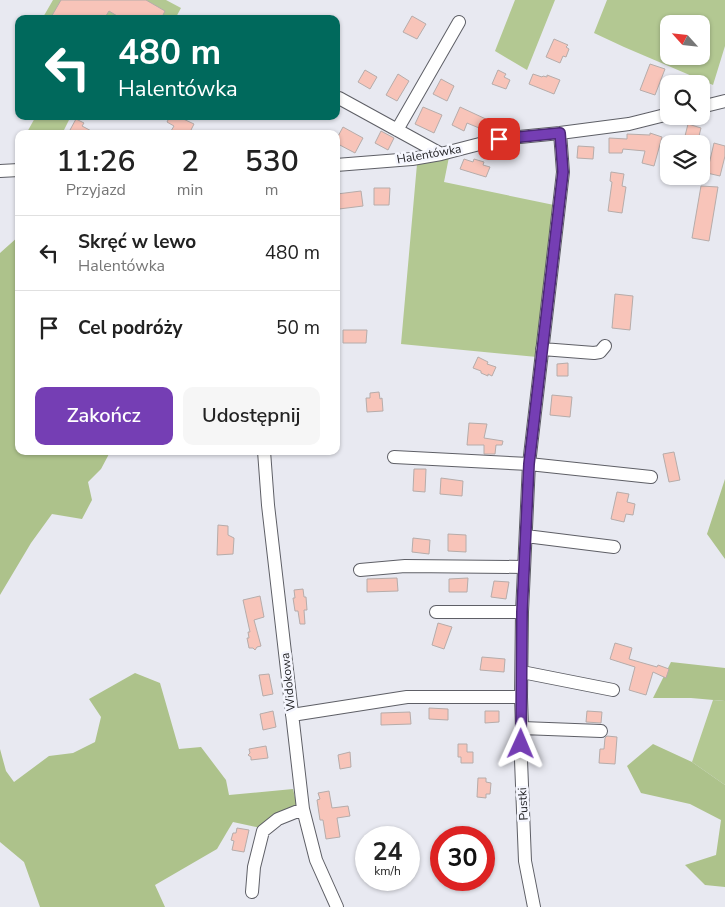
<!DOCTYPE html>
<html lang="pl">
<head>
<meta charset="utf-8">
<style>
	:root { --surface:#fff; --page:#f6f6f6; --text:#222; --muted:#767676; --line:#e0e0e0; --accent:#753eb4 }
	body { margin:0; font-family:"Nunito Sans",sans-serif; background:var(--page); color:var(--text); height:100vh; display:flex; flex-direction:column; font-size:19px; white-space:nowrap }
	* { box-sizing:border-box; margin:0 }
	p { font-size:16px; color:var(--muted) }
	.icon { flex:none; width:28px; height:28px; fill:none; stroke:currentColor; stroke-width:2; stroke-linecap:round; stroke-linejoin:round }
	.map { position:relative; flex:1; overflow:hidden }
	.panel { position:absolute; left:15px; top:130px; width:325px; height:325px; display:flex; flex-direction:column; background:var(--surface); border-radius:10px; box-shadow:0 1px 4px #0004 }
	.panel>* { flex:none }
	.banner { position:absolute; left:15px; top:15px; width:325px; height:105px; border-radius:10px; box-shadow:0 1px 4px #0004; background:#00695c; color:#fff; overflow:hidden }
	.needle { width:32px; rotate:297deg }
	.buttons { position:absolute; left:660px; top:15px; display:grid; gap:10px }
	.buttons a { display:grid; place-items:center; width:50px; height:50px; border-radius:10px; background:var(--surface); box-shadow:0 1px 4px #0004; font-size:25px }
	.speed { position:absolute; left:355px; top:826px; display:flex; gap:10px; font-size:25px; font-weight:700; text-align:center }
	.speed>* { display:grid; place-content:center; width:65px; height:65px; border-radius:50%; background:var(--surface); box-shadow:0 1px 4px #0004; line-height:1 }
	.speed small { font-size:12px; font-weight:400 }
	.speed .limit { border:8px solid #d22; background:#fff; color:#111 }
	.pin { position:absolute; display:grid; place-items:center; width:42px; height:42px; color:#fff; margin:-21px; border-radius:10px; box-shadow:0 2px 8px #0006 }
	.me { position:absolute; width:55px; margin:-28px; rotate:1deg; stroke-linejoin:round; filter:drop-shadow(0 0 4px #0008) }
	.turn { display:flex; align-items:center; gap:18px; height:105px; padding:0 20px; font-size:22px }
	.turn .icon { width:65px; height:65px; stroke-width:2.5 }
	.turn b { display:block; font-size:35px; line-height:42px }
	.eta { display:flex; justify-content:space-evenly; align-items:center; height:85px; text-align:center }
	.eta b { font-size:30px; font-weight:600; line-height:35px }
	.primary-button { display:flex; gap:10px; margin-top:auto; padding:10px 20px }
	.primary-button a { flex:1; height:58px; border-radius:10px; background:var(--accent); color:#fff; font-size:20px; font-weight:600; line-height:58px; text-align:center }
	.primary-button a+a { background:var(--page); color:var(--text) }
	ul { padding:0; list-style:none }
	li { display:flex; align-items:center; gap:15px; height:75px; padding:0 20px; border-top:1px solid var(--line) }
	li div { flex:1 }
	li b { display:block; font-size:19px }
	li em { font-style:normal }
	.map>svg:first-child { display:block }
</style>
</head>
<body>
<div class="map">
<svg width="725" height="907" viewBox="0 0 725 907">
	<rect width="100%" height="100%" fill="#e8e9f1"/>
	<path fill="#b3c892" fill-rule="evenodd" d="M53,0H166L181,8L175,19H42Z
		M515,0H555L527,70L495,51Z
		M607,0H725V46L713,85L624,47L594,33ZM669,24H701V56H669Z
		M36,116H71L62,134H26Z
		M449,157L444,182L554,205L537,357L401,344L417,164Z
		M713,700L725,701V785L692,762Z"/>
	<path fill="#adc28b" d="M19,236V451H108L109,454L101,469L88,482L92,500L82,519L52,514L31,543L0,595V253Z
		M725,479V559L707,534Z
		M671,662L725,668V701L691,698H653Z
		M135,673L160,683L179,749L201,747L226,780L229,795L293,789L297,806L261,828L233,822L227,832L217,849L155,885L165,907H40L24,862L0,842V749L6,771L14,782L49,756L73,753L95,742L101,717L89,699Z
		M653,744L692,762L725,785V887L705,885L685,865L716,855L721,820L690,804L641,793L627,766Z"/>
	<path fill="#f8c4b9" stroke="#b6acaa" d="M61,0H146L165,11L161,19H122L109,11L104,19H50Z
		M412,16L426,24L417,39L403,32Z
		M554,39L568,45L566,47L569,49L566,57L563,56L560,63L546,57Z
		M650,64L665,69L655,95L640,90Z
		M365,70L377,77L370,89L358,82Z
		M498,70L506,74L504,77L510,80L506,89L492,84Z
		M398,74L409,81L397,101L386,95Z
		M533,74L542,77L543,76L547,77V75L560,80L554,94L529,84Z
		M441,79L454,86L447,101L433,94Z
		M423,107L442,115L434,133L415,124Z
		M460,107L488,120L484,130L467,123L464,131L452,125Z
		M170,116L178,119L179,117L194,124L189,134H176L171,131L174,126L167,122Z
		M76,119L84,123L82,126L97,134H77L70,130Z
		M688,124L701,128L697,144H683Z
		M343,127L363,138L355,153L336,143V140Z
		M381,131L394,138L388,150L375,143Z
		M650,133L662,137L654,166L642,163L645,151L623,149L622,153H609V138L627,139V134L650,135Z
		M714,143L725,146V156L720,176L707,173Z
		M578,146L594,147L593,159L577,158Z
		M464,159L473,162L474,159L484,162L483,165L490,167L486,177L460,169Z
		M611,172L624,174L622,186L626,187L622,213L608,211L612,182L610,181Z
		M701,186L718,187L709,241L692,238Z
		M374,188H390L389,205H374Z
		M361,191L363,206L339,209L337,194Z
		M615,294L633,296L630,330L612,328Z
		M343,330H367L366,343H343Z
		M478,357L488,362L487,364L496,367L492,376L488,374V376L481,373V371L473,368Z
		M568,363V376H557V364Z
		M379,392L380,399L382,398L383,411L367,412L366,398H370V393Z
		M552,395L572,397L570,417L550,415Z
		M469,423L487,424L484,438L503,441L502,445H496L495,454H484V445H467Z
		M674,452L680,480L669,482L663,454Z
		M414,469H426L425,492L413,491Z
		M441,478L463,481L462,496L440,494Z
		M617,492L629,494L627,502L635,504L633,515L626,514L624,522L611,519Z
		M218,525L228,526V535L234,538L233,554L217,555Z
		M448,534L466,535V552L448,551Z
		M413,538L430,540L429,554L412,552Z
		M397,578L398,591L367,592V579Z
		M468,578L467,592H449V579Z
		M494,581L509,582L506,599L491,597Z
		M303,589L304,597H306L307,610H304L305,624H300L298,611H295L293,598H295L294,590Z
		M260,596L264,617L254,620L261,646L257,647L255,650L253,648H249L247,638H249L248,632H250L243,600Z
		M438,623L452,627L444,649L432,645Z
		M615,643L632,648L629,659L657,667L658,665L669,669L666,678L653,672L646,695L629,690L635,667L610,659Z
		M482,657L505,659L504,672L480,670Z
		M269,674L273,694L263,696L259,675Z
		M429,708L448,709V720L429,719Z
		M273,711L276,727L263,730L260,714Z
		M485,711H499V722L485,723Z
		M587,711L602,712L601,723L586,722Z
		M410,712L411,724L381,725V713Z
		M607,736L617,737L615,764L599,763L600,749H604L605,738Z
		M458,744H467V752H473V763H461V757H458Z
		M266,746L268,758L251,760V757L248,755L250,753L249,749Z
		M350,752L351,767L340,769L338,755Z
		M478,778H486V782L491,783L490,794H486V798L477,797Z
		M329,791L332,808L348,806L350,816L337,818L340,837L326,839L323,820H320L317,800L320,799L318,793Z
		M237,828L249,830L244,852L232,850L234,841L231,840L233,833H236Z"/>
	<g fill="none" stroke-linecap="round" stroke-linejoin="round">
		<g stroke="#5e5f66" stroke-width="14">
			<path id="minor" d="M339,98L441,154
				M701,107L725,101
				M397,130L459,22
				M336,165L412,159L441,154L499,139L560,133L629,124L669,114
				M0,171L19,170
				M542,349L594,353L600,352L605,346
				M264,451L268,505L303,809L316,860L337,907
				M394,457L529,464L651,477
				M526,536L614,547
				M360,570L405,566L524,567
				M436,612H522
				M522,672L613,690
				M292,715L407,697H521
				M522,728L601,731
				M252,892L254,867L263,831L278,819L303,809
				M534,907L525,861L521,760L522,728L521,697L522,612L529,464L563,172L560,133"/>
		</g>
		<use href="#minor" stroke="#fff" stroke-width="12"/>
	</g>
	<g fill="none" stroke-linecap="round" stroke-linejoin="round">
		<g stroke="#4c2875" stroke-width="12">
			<path id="route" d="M499,139L560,133L563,172L529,464L522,612L521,744"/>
		</g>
		<use href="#route" stroke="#753eb4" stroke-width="9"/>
	</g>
	<g text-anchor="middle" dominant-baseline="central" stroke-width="5" stroke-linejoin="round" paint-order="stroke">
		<g font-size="12" fill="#212124" stroke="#f5f6fe">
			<text transform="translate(429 154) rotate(-10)">Halentówka</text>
			<text transform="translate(288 682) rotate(-96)">Widokowa</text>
			<text transform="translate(523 804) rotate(-93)">Pustki</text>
		</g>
	</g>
</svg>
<div class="buttons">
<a><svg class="needle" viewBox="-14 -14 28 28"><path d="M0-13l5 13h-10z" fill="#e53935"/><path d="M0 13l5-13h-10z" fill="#767676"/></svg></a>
<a><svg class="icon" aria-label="search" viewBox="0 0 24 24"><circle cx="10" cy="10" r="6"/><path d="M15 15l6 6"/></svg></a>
<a><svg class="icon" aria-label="layers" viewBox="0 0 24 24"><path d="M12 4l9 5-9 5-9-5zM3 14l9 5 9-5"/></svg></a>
</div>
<div class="speed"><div>24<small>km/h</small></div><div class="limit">30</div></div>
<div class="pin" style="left:499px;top:139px;background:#d93025"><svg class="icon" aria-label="arrive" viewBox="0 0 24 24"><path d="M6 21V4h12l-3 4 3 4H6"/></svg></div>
<svg class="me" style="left:521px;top:744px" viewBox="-20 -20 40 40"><path d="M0-17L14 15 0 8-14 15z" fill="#753eb4" stroke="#fff" stroke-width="4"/></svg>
<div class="banner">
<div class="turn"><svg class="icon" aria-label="left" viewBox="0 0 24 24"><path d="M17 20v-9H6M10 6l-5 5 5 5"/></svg><div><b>480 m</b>Halentówka</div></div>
</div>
<section class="panel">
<div class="eta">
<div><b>11:26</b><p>Przyjazd</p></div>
<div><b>2</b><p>min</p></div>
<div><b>530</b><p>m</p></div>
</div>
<ul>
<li><svg class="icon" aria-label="left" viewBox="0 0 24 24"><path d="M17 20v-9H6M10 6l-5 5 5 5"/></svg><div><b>Skręć w lewo</b><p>Halentówka</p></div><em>480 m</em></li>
<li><svg class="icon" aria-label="arrive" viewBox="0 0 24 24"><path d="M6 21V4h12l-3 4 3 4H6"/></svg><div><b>Cel podróży</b></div><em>50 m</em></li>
</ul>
<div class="primary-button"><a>Zakończ</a><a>Udostępnij</a></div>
</section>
</div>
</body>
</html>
